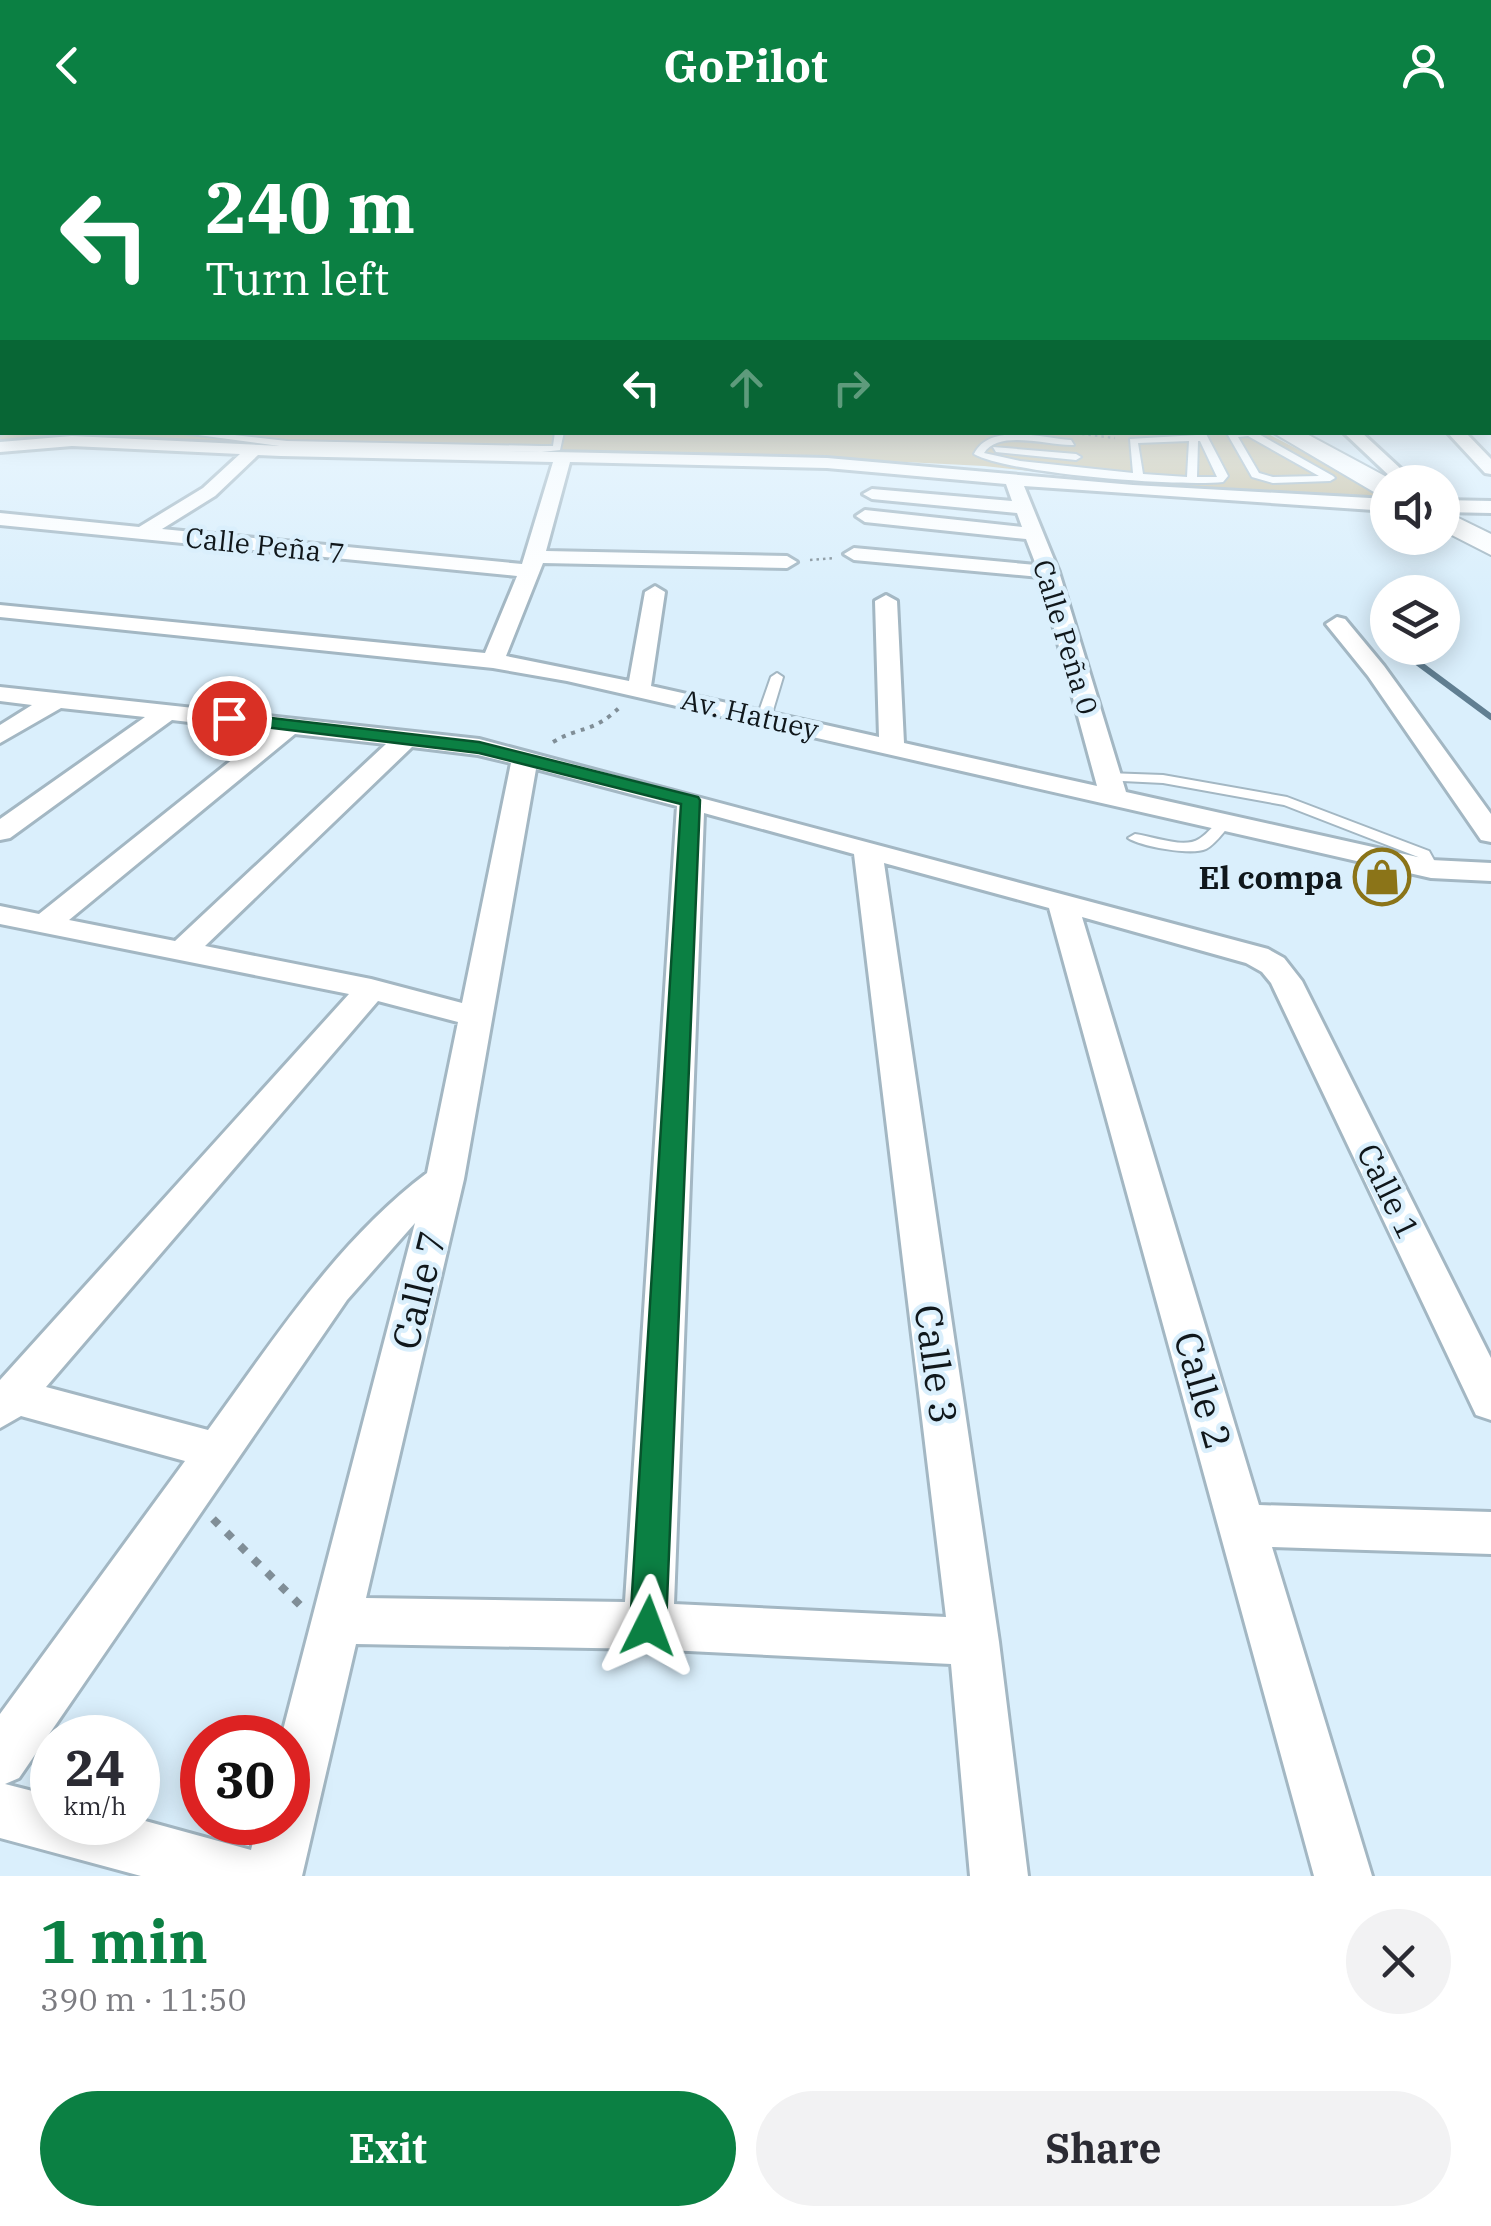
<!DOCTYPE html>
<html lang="en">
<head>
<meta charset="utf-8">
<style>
	:root { --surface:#fff; --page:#f2f2f3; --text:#2b2b33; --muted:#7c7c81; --accent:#0b8043 }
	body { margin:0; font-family:"IBM Plex Serif",serif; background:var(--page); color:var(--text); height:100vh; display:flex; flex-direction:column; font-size:38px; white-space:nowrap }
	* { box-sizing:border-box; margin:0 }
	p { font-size:32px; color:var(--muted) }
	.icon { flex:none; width:55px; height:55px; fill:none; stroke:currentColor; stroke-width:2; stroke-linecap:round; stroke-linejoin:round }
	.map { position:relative; height:1746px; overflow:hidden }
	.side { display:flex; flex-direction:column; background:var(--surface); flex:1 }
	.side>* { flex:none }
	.banner { position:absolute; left:0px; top:0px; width:1492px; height:305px; box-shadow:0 5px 25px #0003; background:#0b8043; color:#fff; overflow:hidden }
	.tools { position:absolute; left:1370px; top:335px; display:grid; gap:20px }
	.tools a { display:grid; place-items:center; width:90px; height:90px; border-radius:50%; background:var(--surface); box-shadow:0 5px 25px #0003; font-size:50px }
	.speed { position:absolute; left:30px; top:1585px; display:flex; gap:20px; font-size:50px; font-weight:700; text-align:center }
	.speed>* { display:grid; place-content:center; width:130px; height:130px; border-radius:50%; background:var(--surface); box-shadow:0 5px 25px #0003; line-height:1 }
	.speed small { font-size:25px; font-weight:400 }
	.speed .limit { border:15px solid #d22; background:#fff; color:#111 }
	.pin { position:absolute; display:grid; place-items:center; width:85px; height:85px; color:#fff; margin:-42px; border:5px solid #fff; border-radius:50%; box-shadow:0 2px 10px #0007 }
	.me { position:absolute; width:110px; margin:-55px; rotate:3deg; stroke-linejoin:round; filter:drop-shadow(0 0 8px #0008) }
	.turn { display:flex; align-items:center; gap:35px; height:210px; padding:0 40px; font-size:45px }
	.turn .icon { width:130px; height:130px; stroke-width:2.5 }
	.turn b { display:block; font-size:70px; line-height:85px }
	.lanes { display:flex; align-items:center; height:95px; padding:0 40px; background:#0003; justify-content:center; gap:50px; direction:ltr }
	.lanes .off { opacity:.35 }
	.round { display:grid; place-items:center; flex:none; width:105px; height:105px; border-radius:52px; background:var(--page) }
	.head { display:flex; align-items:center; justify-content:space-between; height:170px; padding:0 40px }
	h1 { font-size:60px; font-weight:700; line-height:75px; color:var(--accent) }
	.action { display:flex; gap:20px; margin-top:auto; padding:20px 40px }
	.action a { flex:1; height:115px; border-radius:60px; background:var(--accent); color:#fff; font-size:40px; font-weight:700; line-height:115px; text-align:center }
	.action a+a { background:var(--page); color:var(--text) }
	header { display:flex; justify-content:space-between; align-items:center; height:130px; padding:0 40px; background:var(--accent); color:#fff; font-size:45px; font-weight:700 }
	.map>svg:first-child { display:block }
</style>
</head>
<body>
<header><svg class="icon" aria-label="back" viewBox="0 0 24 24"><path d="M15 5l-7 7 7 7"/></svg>GoPilot<svg class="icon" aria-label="person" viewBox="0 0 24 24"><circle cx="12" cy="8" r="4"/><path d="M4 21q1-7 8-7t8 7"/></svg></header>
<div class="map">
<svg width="1491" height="1746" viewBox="0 0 1491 1746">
	<rect width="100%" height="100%" fill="#daeffc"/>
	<path fill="#c8c0a3" d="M0,225L2,302L1266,303L1387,365V369L1159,355L984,336L905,332L438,322L119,307L37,310L0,315Z"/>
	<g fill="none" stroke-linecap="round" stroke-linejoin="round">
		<path stroke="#617f92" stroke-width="5" d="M1383,505L1388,509
			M1398,518L1405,523"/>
		<path stroke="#617f92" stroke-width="6" d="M1402,521L1491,587"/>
		<g stroke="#a3b7c3" stroke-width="4">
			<path id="lane" d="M0,273L2,274V279H0Z
				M0,299L2,302H6L0,305Z
				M176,302H208L287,311L541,316H553L555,302H564L560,320L541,322L287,317Z
				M1196,302H1205L1228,346L1223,352C1180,357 1010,344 974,324C990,292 1042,308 1071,310L1074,315C1049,316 999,299 984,323L1020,331L1133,343L1130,309L1197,305ZM1189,311L1187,347L1143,344L1138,313ZM1198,311H1200L1217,347H1197Z
				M1255,302L1333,346L1335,348L1330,351L1273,353L1252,347L1228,305ZM1248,306L1319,346L1273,347L1259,343L1238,307Z
				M993,317L1076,324L1081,327L1076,330L996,322Z
				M777,543L783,547L771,587L769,590H759L757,587L771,547Z
				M1107,643L1163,645L1287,667L1429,721L1439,739L1436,742H1426L1418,727L1284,675L1163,653L1102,650L1100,647Z
				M1224,689L1229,690V696C1223,703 1214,715 1206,719C1191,726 1140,716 1128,708L1135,704C1152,706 1184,719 1199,709C1209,703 1214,693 1224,689Z"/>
		</g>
		<g stroke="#a3b7c3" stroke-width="6">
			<path id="street" d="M1490,231H1491V240H1490Z
				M1343,302H1361L1415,352H1396Z
				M1447,302H1465L1491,329V344L1485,343Z
				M72,306L281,316L827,328L1133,355L1388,369V381L1024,356L1059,442L1126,662L1431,730L1491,733V751L1431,748L567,551L493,538L0,487V475L485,523L517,446L0,395V383L139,397L203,358L240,324L72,316L0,322V312ZM258,325L281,326L553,332L522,434L162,399L215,366ZM570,332L827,338L1006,354L1012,371L872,359L863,364L872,369L1017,383L1022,397L865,380L856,386L865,392L1026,409L1036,435L854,418L844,424L854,430L1040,447L1097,656L904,613L897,471L886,465L875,471L879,607L651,556L665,462L655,456L645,462L629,551L506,526L543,433L787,438L797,432L787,426L546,421Z
				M1442,370L1491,371V383L1442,382Z
				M1337,487L1345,489L1384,536L1491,684V712L1481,710L1368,546L1326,494Z
				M0,557L479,609L1268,819L1284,828L1302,851L1491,1228V1290L1476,1285L1271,853L1262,842L1246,833L1082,787L1259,1375L1491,1382V1424L1272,1417L1372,1746H1314L1049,778L884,733L999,1512L1028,1746H970L951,1534L648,1519L356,1514L302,1746H141L0,1708V1584L185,1331L21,1286L0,1298V1250L349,864L0,794V776L39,784L268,601L172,590L10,708L0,710V689L145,587L61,578L0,613V595L32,575L0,571ZM295,604L386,614L175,811L69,790ZM412,617L478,625L511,633L462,873L371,849L205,816ZM536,639L677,676L625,1472L366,1468L464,1049ZM704,683L854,724L946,1487L674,1474ZM378,871L458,892L427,1043C336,1112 275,1208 208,1300L46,1257ZM415,1093L281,1608H288V1692H258L251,1720L138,1689V1692H52V1666L5,1654L19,1648L347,1170Z"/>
		</g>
		<g stroke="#a3b7c3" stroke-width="4">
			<path id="secondary" d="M1272,302H1303L1396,352H1388V367L1379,365Z
				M1442,380L1491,404V425L1442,400Z"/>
		</g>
		<path stroke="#808e97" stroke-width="2.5" stroke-dasharray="2.5 4" stroke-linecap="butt" d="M1082,304L1115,308
			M810,430L834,428"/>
		<path stroke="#808e97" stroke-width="4" stroke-dasharray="4 6" stroke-linecap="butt" d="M553,612C582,595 592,604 620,577"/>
		<path stroke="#808e97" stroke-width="8" stroke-dasharray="8 11" stroke-linecap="butt" d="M213,1389L301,1476"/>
		<use href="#lane" fill="#fff" fill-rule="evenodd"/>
		<use href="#street" fill="#fff" fill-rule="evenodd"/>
		<use href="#secondary" fill="#fff" fill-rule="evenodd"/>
	</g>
	<linearGradient id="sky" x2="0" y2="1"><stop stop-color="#80b1da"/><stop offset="0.48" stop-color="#eef8fe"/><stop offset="1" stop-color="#eef8fe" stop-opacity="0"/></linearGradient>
	<rect width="1491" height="470" fill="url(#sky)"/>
	<path fill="#0b8043" stroke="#07532c" stroke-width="2.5" d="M229,583L479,612L698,667L700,670L666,1496L660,1507L648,1512L636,1507L630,1496L681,674L479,623L223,592L220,588Z"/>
	<defs>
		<g id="shop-ring" transform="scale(2.875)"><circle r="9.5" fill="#daeffc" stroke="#8b7418" stroke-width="1.5"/><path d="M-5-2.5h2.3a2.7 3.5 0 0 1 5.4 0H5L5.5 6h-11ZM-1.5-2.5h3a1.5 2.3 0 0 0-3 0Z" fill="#8b7418"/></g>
	</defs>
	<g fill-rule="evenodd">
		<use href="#shop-ring" x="1382" y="747"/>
	</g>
	<g text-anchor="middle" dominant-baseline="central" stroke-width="9" stroke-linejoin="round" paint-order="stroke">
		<g font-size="28" fill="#10171b" stroke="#daeffc">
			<text transform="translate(265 415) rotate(6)">Calle Peña 7</text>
			<text transform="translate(1066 507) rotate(73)">Calle Peña 0</text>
			<text transform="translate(750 584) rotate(13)">Av. Hatuey</text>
		</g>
		<g font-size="32" font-weight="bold" fill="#10171b" stroke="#daeffc" text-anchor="end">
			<text x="1343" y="747">El compa</text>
		</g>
		<g font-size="32" fill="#10171b" stroke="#daeffc">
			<text transform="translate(1389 1061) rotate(64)">Calle 1</text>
		</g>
		<g font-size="38" fill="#10171b" stroke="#daeffc">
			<text transform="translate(418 1160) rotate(-76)">Calle 7</text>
			<text transform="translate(937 1234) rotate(82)">Calle 3</text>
			<text transform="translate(1204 1260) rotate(74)">Calle 2</text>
		</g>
	</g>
</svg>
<div class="tools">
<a><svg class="icon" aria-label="sound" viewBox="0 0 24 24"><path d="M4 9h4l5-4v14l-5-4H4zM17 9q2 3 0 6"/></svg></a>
<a><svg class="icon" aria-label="layers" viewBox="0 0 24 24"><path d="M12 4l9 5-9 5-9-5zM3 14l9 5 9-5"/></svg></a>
</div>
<div class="speed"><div>24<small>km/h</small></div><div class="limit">30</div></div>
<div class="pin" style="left:229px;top:588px;background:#d93025"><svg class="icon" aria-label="arrive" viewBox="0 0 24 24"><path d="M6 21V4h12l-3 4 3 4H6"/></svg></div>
<svg class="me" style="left:648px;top:1496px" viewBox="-20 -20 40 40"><path d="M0-17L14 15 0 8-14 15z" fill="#0b8043" stroke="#fff" stroke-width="4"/></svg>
<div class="banner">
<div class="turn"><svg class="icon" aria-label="left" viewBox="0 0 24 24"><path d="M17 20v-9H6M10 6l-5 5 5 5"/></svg><div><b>240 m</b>Turn left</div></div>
<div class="lanes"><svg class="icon" aria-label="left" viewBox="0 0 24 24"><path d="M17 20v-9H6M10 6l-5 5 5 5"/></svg><svg class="icon off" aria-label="ahead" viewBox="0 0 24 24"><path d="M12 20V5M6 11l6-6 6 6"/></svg><svg class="icon off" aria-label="right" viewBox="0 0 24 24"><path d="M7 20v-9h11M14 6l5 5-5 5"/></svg></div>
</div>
</div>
<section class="side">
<div class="head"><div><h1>1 min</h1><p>390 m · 11:50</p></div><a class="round"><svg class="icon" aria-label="close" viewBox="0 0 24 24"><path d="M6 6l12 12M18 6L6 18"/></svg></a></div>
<div class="action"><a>Exit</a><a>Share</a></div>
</section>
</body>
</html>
